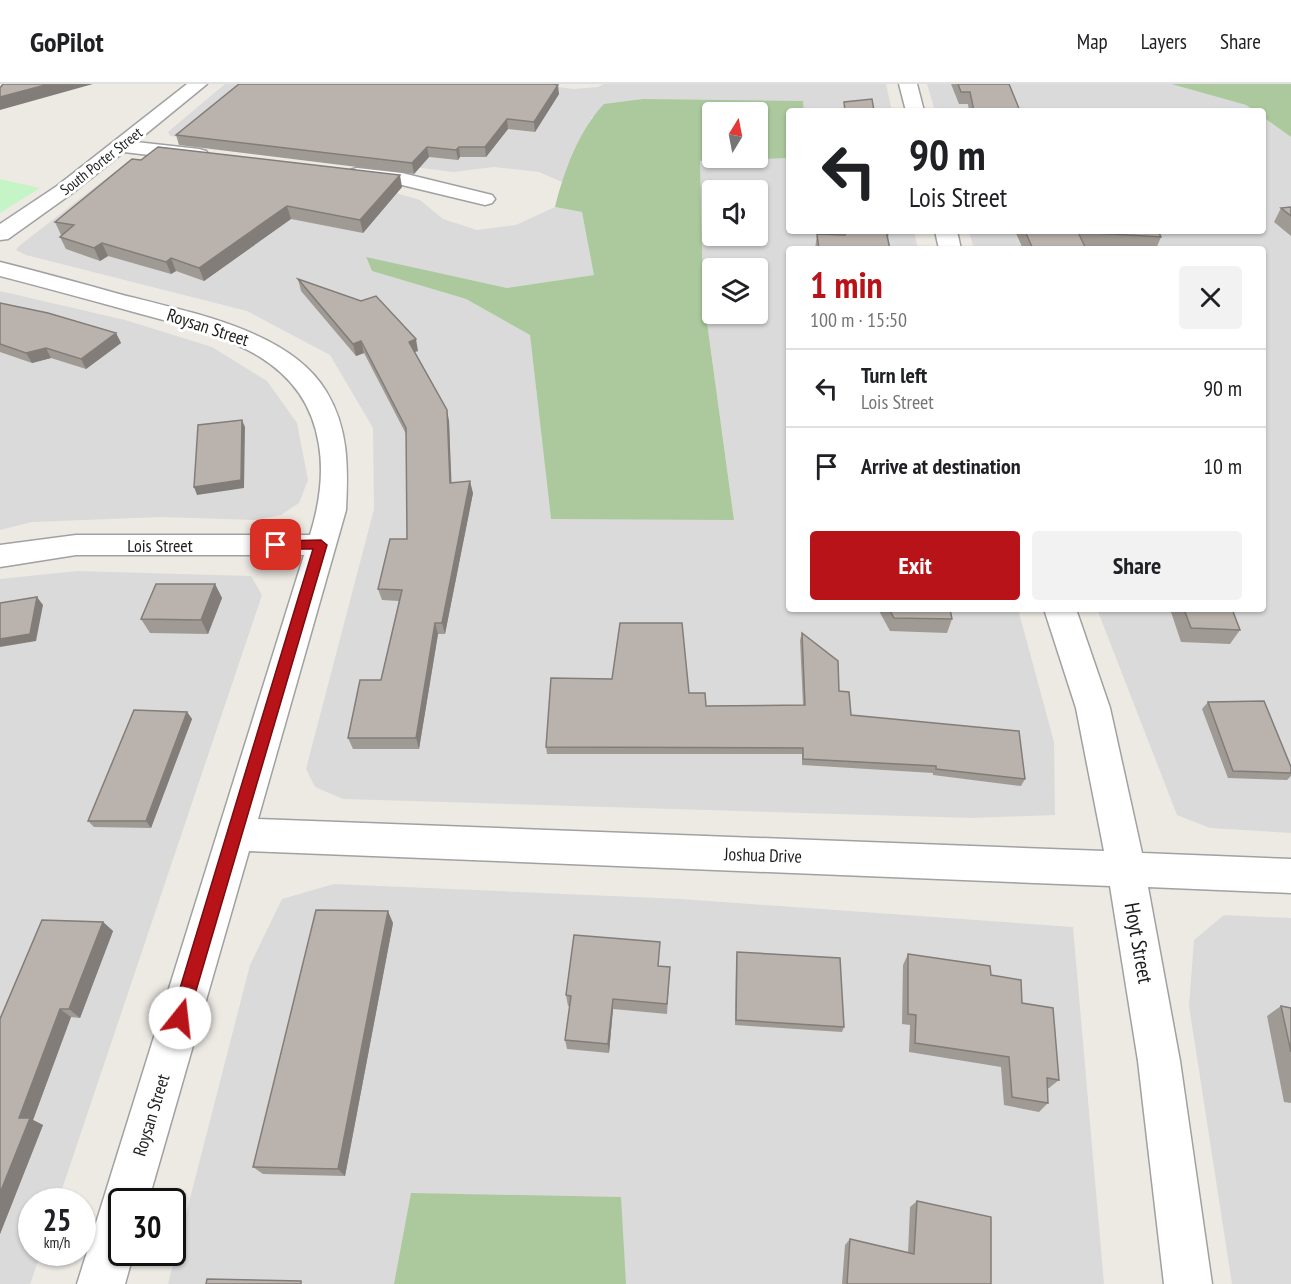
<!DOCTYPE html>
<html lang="en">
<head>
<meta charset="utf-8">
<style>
	:root { --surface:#fff; --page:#f2f2f2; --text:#202124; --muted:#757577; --line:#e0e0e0; --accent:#b81318 }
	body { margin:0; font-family:"PT Sans Narrow",sans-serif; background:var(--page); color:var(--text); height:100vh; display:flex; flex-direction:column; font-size:22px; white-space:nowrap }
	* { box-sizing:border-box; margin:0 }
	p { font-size:20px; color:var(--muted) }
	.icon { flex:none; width:33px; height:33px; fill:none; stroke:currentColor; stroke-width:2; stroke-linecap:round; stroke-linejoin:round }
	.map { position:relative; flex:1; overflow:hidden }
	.side { position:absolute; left:786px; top:162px; width:480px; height:366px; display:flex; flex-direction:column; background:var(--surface); border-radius:6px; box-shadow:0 2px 4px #0004 }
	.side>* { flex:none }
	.guide { position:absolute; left:786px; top:24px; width:480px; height:126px; border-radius:6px; box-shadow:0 2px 4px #0004; background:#fff; color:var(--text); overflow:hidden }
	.needle { width:39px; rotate:10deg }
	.fabs { position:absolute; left:702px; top:18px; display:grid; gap:12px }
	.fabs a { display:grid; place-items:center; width:66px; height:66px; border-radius:6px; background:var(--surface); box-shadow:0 2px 4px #0004; font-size:30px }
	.speed { position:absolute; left:18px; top:1104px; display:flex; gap:12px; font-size:30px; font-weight:700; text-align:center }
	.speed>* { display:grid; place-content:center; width:78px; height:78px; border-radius:50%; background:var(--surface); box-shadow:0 2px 4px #0004; line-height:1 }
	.speed small { font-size:15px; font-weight:400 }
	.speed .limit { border:3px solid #111; border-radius:9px; background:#fff; color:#111 }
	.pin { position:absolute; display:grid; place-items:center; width:51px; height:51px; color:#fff; margin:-26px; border-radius:12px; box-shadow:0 3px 9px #0006 }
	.me { position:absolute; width:66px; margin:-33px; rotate:16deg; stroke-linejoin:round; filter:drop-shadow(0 0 4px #0008) }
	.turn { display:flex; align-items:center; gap:21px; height:126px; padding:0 24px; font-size:27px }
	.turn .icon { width:78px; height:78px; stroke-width:2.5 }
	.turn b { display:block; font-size:42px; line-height:51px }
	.round { display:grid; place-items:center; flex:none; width:63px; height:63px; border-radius:6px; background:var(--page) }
	.headline { display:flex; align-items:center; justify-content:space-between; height:102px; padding:0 24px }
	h1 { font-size:36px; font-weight:700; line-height:45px; color:var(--accent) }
	.cta { display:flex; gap:12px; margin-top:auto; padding:12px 24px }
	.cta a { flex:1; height:69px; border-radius:6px; background:var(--accent); color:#fff; font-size:24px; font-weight:700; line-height:69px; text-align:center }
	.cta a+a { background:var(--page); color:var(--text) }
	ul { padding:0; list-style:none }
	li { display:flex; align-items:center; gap:18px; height:78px; padding:0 24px; border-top:2px solid var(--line) }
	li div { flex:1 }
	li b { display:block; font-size:22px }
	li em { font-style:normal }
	header { display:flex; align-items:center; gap:36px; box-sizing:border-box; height:84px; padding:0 30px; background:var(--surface); border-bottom:2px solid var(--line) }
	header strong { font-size:28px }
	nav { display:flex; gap:33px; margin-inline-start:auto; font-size:21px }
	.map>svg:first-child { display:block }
</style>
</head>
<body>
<header>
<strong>GoPilot</strong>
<nav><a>Map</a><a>Layers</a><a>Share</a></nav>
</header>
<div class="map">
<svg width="1291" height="1200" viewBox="0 0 1291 1200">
	<rect width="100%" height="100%" fill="#edeae4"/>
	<path fill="#dbdada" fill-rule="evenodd" d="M225,0H536L573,5L598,3L603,0H886L892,27H804L803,17L592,33L562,98L539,88L494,83L453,88L170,52L168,48Z
		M927,0H1171L1246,21L1255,27H935Z
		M1263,33L1291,53V749L1210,744L1177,731L1097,525H1263V165H974L969,147H1263Z
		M789,74V147H914L918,165H789V525H1018L1054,658L1055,731L972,734L343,715L315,703L306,685L374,425L373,344L330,271L247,227L26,171L16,166L19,162L117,86L136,79L389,107L420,116L443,135L477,146L516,141L555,123L582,128L595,191L507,204L366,174L372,187L466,215L530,251L551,434L734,435L703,209L700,76ZM712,106H758V152H712ZM712,184H758V230H712Z
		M0,207L125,236L212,263L267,297L297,339L308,396L299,419L281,431L255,436L162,433L32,438L0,446Z
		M77,487L251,492L262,511L58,1117L32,1118V1168L41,1169L30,1200H0V495Z
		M334,800L681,815L1073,843L1104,1200H168L250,881L282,815Z
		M1224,831L1291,834V1200H1232L1189,922L1194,856Z"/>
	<path fill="#abc99d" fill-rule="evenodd" d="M1171,0H1291V53L1263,33V27H1255L1246,21Z
		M643,15L803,17L804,27H789V74L700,77L703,209L734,436L551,435L530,251L466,215L372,187L366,173L507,204L594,191L582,128L555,123C564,87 579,46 604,20ZM712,28H758V74H712Z
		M411,1109L621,1113L626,1200H394Z"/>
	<path fill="#c5f4c7" d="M0,95L40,104L0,129Z"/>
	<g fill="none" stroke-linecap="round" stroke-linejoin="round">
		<g stroke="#a1a1a1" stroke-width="3">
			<path id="minor" d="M187,0H207L136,58L199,65L206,67L209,71L206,75L199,77L124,68L71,110L8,155L0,156V140L57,102Z
				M899,0H917L924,27H906Z
				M357,84L402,89L492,111L495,115L492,119L485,121L402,101L350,94L347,90L350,86Z
				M935,147H957L961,165H939Z
				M0,178C40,188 80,199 119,210C184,227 289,245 326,307C349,345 348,383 346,426L258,735L1104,767L1076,624L1044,525H1076L1110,624L1142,769L1291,775V809L1148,803L1180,977L1212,1200H1164L1138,977L1110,802L249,767L148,1118H122V1168H134L125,1200H77L304,471H76L0,483V461L76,451H310C319,422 324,391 319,361C305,270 218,251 141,230C94,217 47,204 0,192Z"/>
		</g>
		<use href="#minor" fill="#fff" fill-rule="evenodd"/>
	</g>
	<path fill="#a09a95" d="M951,0H1009L1020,27H969L968,20H959Z
		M559,10L535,48L508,45L486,73H460L458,76L429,73L414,90L179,61L176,51Z
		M402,103L363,149L291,135L204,197L176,187L171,190L108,172L100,177L66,165L60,153L62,151H61L55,138Z
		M1291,123V152L1274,138L1281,124Z
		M842,147H889L888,154L890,165H815L817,150L842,151Z
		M1015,147H1158L1161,153L1156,165L1084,162L1086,165H1023Z
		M298,195L418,267L414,268L449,337L451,399L473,409L445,550H438L419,665H353L348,654L381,596L399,517L382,516L378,505L407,455L406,350L364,269L356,272L301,207Z
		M0,219L116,249L121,259L86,285L51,274L32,279L0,268Z
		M215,500L222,514L208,550L150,549L141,535Z
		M878,525H950L952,535L947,549L890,547Z
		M1170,525H1232L1240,546L1230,560L1181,558Z
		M802,549L839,607L851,631L1025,695L1021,702L933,691V689L802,681V670H547L546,663L612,595L689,609L706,622L803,621L800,556Z
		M1208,618L1291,683V692L1287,696L1228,694L1202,625Z
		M187,628L192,635L151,744L94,743L88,737Z
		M103,838L113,847L80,934L71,933L33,1036L43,1041L0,1150V935Z
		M393,839L345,1092L263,1090L253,1083Z
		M737,868L844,943L842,948L735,941L736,873Z
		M908,870L991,891L1022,919L1059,996L1049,1004H1047L1048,1019L1039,1028L1004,1021L1001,983L909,968L910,941L902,940L903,881Z
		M658,882L670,883L667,930L613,925L609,969L567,965L565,956L570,922H568L566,911Z
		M1281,922L1291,924V1019L1284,1018L1267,932Z
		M917,1117L991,1200H842L845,1161L850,1155L908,1169L910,1123Z"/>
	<path fill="#827d79" d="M49,0H93L0,26V13Z
		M558,1L559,10L535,48L534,38Z
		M507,35L508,45L486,73L485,63Z
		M427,63L429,73L414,90L412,79Z
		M459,63L460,73L458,76L456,66Z
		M400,91L402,103L363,149L360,136Z
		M287,122L291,135L204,197L199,184Z
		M102,159L108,172L100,177L94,164Z
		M171,174L176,187L171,190L166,178Z
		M116,249L121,259L86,285L81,275Z
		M416,255L418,267L411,269L409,258Z
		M361,257L364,269L356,272L353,260Z
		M46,264L51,274L32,279L26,269Z
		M447,326L449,337L452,411L450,399Z
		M242,336L245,343L244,404L197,411L194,403Z
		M470,397L473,409L445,550L442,539Z
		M215,500L222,514L208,550L201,536Z
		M37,513L43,521L36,557L0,563V555Z
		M435,539L438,550L419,665L416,654Z
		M187,628L192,635L151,744L146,737Z
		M388,827L393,839L345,1092L338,1085Z
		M103,838L113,847L80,934L69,925Z
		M613,915V925L609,969L608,960Z
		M60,925L71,933L33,1036L43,1041L0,1150V1109L19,1034Z"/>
	<path fill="#bab3ad" stroke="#827d79" stroke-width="1.5" d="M3,0H49L0,13V4Z
		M239,0H553L558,1L534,38L507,35L485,63H459L456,66L427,63L412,79L176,51Z
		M958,0H1009L1020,27H974L970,8H961Z
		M872,15L874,27H845L844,18Z
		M158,63L400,91L360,136L287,122L199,184L171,174L166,178L102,159L94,164L60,153L74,141L55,138L132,75L141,76Z
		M1291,123V132L1281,124Z
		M845,147H886L890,165H819L817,150L845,151Z
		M1025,147H1158L1161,153L1078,148L1086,165H1033Z
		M298,195L361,217L376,212L416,255L409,258L447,326L450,399L470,397L442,539H435L416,654H348L360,596H381L402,506L378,505L390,455H407L406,344L361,257L353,260Z
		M0,219L48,229L116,249L81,275L46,264L26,269L0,260Z
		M242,336L241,396L194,403L198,341Z
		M156,500H215L201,536L141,535Z
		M37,513L30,550L0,555V519Z
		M889,525H950L952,535L894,534Z
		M1184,525H1232L1240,546L1191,544Z
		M620,539H682L689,609H705L706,622L805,621L802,549L838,577L839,607L849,608L851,631L1019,647L1025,695L936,685V682L803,675V664L546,663L551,594L612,595Z
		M1264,617L1291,683V689L1233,687L1208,618Z
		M134,626L187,628L146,737H88Z
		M316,826L388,827L338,1085L253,1083Z
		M42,836L103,838L69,925H60L19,1034H30L0,1109V935Z
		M574,851L660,858L658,882L670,883L667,920L613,915L608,960L565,956L571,912L566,911Z
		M737,868L840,874L844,943L736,936Z
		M908,870L990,882L991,891L1021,896L1022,919L1053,924L1059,996L1047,994L1048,1019L1012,1013L1009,973L915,959L916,931L908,930Z
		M1281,922L1291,924V968Z
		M917,1117L991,1133V1200H847L850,1155L914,1170Z
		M207,1195L301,1197V1200H206Z"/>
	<path fill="#b81318" stroke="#780c10" stroke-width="1.5" d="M321,456L327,461L188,934L186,940L180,942L174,940L171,934L313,465H276L270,461L276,457Z"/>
	<g text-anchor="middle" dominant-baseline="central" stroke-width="6" stroke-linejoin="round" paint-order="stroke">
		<g font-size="15" fill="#1d1d1d" stroke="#fff">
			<text transform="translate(101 77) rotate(-38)">South Porter Street</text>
		</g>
		<g font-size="18" fill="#1d1d1d" stroke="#fff">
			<text transform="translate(208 243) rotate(18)">Roysan Street</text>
			<text x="160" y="461">Lois Street</text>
			<text transform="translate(763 771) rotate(2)">Joshua Drive</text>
			<text transform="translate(151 1031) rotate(-73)">Roysan Street</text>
		</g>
		<g font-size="21" fill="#1d1d1d" stroke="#fff">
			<text transform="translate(1139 859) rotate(80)">Hoyt Street</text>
		</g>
	</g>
</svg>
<div class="fabs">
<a><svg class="needle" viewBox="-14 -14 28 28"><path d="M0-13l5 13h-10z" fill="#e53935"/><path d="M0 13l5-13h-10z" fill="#757577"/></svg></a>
<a><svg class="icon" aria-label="sound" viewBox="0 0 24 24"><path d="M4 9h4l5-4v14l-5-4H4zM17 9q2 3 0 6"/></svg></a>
<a><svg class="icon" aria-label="layers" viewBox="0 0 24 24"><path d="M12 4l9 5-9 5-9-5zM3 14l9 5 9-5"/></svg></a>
</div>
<div class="speed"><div>25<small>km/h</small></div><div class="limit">30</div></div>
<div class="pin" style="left:276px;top:461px;background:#d93025"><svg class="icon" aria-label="arrive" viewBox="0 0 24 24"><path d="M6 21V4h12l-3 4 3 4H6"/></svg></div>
<svg class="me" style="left:180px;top:934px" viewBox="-20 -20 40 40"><circle r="19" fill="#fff"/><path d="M0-13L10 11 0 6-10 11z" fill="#b81318"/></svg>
<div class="guide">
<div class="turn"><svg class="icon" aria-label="left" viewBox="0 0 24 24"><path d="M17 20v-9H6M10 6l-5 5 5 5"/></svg><div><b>90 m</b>Lois Street</div></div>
</div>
<section class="side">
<div class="headline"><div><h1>1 min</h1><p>100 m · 15:50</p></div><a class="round"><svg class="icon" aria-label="close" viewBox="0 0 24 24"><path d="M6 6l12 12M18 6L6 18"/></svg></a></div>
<ul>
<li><svg class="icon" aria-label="left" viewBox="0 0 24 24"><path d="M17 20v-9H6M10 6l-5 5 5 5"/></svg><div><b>Turn left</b><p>Lois Street</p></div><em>90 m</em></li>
<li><svg class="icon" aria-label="arrive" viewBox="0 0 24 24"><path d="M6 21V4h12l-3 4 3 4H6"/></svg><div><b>Arrive at destination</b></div><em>10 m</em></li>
</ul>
<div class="cta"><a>Exit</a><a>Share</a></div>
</section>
</div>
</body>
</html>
